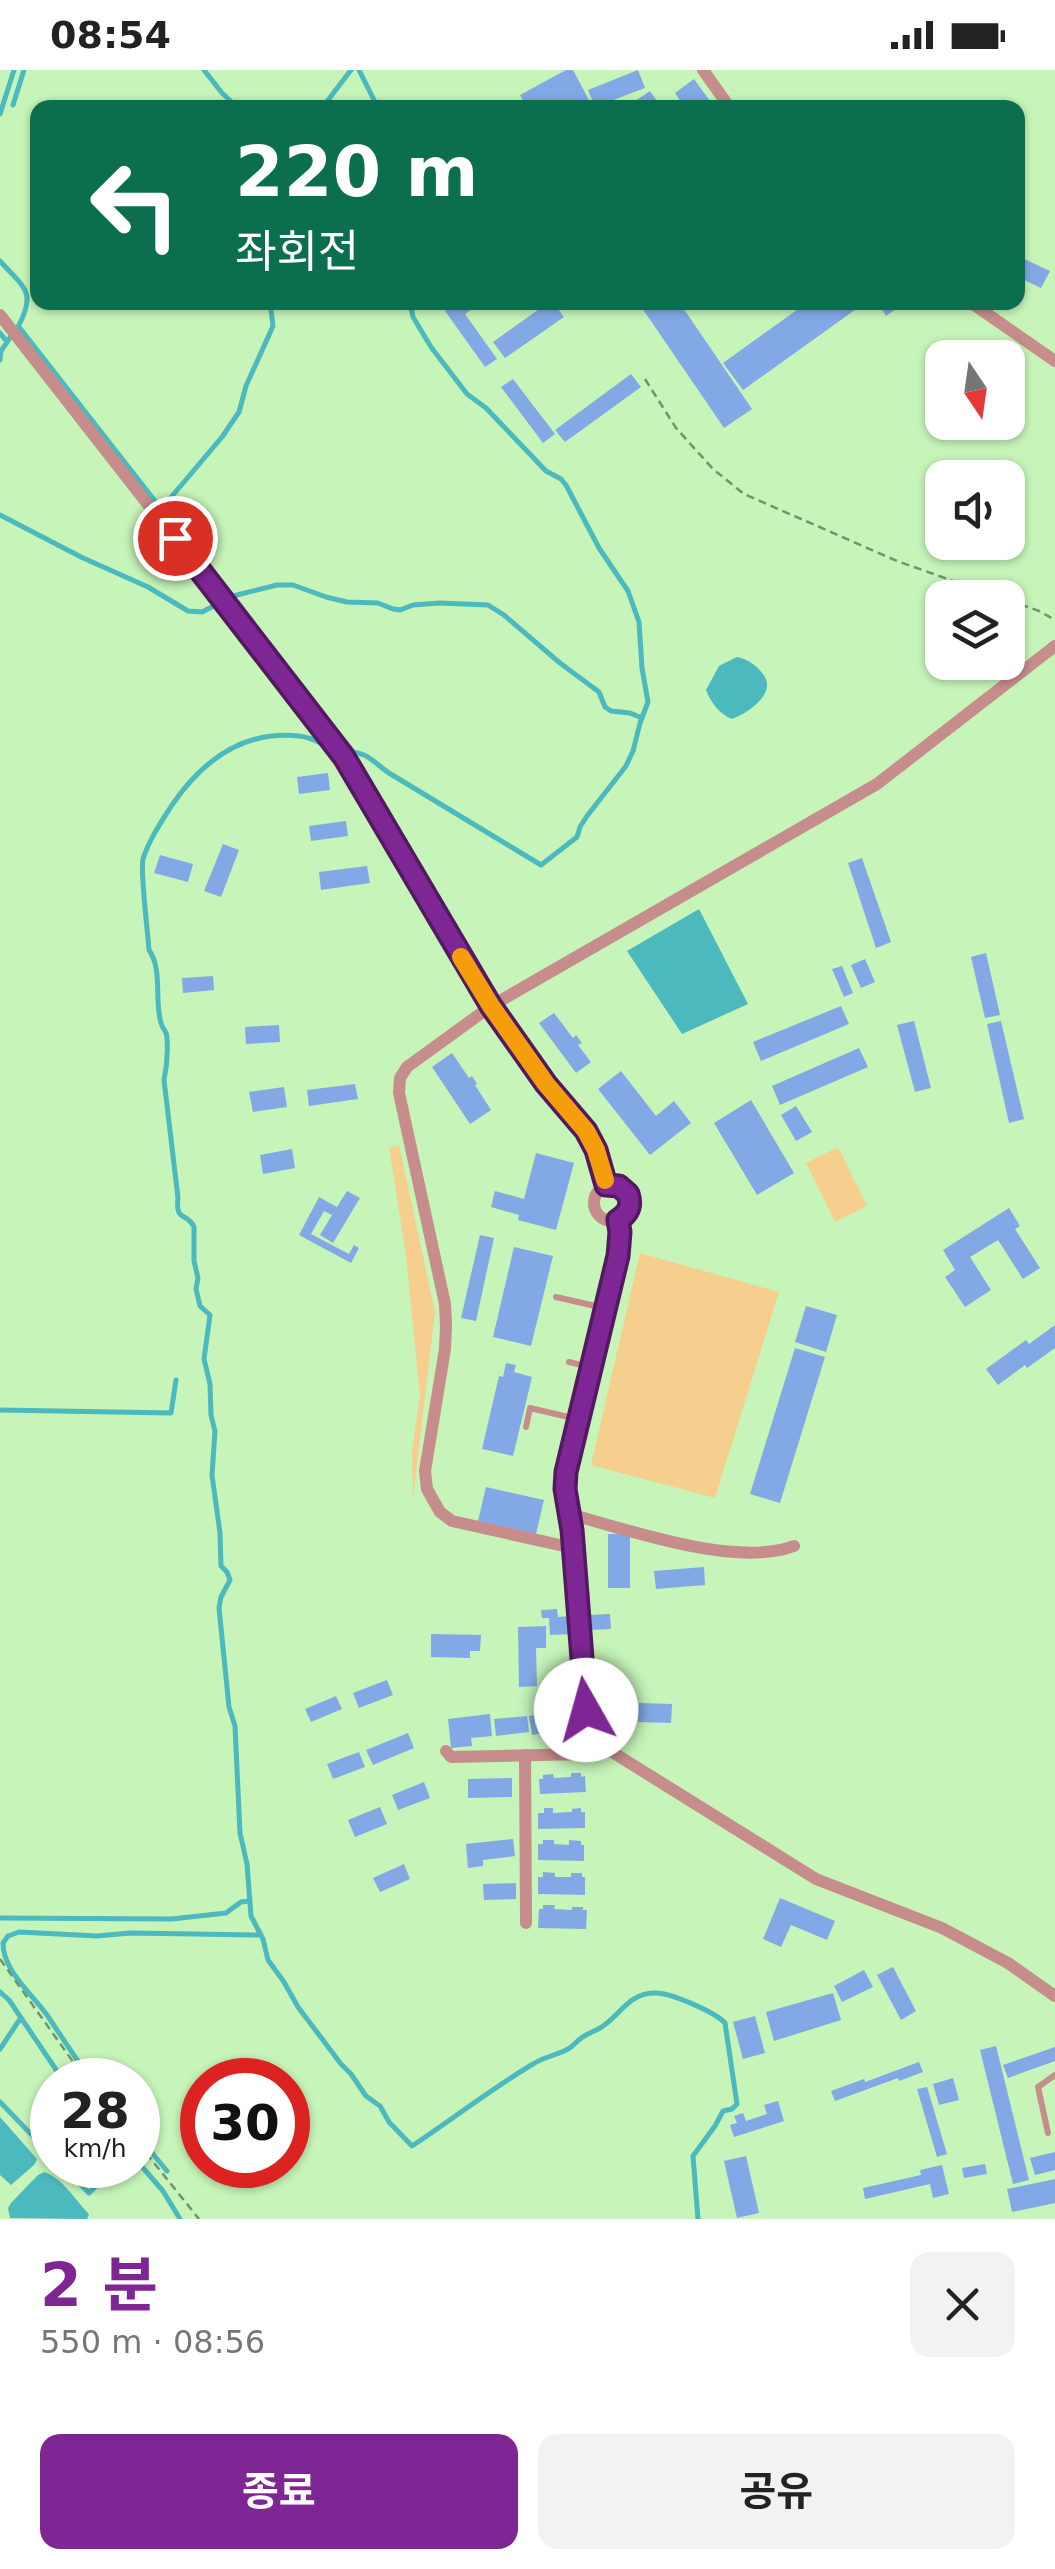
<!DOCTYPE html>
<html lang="ko">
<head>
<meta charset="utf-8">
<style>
	:root { --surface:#fff; --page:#f2f2f2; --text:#222; --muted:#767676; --accent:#7e2694 }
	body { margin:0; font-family:"DejaVu Sans","Noto Sans KR",sans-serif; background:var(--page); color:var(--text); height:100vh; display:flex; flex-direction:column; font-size:38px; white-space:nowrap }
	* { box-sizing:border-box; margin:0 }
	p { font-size:32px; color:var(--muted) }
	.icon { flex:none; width:55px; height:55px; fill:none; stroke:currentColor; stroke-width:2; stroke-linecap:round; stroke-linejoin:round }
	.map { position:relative; height:2149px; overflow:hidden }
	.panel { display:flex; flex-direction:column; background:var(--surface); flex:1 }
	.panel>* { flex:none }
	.banner { position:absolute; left:30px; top:30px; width:995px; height:210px; border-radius:20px; box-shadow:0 2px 8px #0004; background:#0b6e4f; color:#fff; overflow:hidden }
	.needle { width:65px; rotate:167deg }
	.fabs { position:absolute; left:925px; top:270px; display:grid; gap:20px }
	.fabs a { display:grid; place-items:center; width:100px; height:100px; border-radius:20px; background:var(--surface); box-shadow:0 2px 8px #0004; font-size:50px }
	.speed { position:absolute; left:30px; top:1988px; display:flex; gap:20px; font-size:50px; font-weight:700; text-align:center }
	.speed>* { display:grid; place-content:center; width:130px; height:130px; border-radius:50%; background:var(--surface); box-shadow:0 2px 8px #0004; line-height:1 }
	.speed small { font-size:25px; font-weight:400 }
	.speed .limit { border:15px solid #d22; background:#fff; color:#111 }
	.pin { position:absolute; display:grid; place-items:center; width:85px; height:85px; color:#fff; margin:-42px; border:5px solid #fff; border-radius:50%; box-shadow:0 2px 10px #0007 }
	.me { position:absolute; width:110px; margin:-55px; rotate:353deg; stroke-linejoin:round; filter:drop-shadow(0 0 8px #0008) }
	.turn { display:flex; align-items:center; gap:35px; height:210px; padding:0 40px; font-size:45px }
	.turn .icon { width:130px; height:130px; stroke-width:2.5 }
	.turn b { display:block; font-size:70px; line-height:85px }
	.round { display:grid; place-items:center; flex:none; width:105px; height:105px; border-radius:20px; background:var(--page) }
	.overview { display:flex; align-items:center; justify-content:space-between; height:170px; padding:0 40px }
	h1 { font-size:60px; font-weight:700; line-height:75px; color:var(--accent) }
	.button { display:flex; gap:20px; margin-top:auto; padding:20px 40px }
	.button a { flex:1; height:115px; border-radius:20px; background:var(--accent); color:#fff; font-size:40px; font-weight:700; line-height:115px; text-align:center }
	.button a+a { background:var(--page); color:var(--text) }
	.status { display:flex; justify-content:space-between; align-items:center; height:70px; padding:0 50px; background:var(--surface); direction:ltr }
	.status svg { height:28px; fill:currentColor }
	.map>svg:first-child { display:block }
</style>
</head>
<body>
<div class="status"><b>08:54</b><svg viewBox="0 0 49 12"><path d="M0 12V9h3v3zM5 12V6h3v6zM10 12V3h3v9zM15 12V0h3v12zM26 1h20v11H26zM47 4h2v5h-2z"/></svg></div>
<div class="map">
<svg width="1055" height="2149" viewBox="0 0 1055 2149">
	<rect width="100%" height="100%" fill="#c6f4b9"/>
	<path fill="#f6cf8e" d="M399,1075L435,1242L413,1428L412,1380L420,1326L406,1185L389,1078Z
		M838,1077L867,1136L835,1152L806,1093Z
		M640,1183L779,1222L715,1428L591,1395Z"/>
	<path fill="#4bb9bd" d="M737,587C748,589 756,595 763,604C778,623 748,643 732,649C720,645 710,631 706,620L719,596Z
		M699,839L748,934L682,964L627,881Z
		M0,2047L37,2089L34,2095L11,2115L0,2105Z
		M44,2102C62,2108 74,2128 87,2142L89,2145L87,2149L10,2148L8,2138L11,2133L38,2105Z"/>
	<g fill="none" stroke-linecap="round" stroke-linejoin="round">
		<path stroke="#4bb9bd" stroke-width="5" d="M204,0L222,23L238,38
			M359,0L378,38
			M13,35L24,0
			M322,38L351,0
			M0,44L14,0
			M0,191C24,218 37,221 18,257
			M410,232L413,247L431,277L467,324L486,338L546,401L561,409L566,415L599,478L628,521L639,552L642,598L648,632L640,653L633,681L626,696L587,746L580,757L577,767L541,795L389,703C381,698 373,689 364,685C355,681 344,682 334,678C322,675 312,667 299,666C242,660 202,691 172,735C161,752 149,770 143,789C140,801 148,864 149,880C163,900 154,930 161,953C164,963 166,958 167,968C168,982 167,996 164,1010L178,1128C175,1152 187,1142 194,1157V1191L198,1208L196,1219L200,1236L210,1245L204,1289L210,1314L211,1345L215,1361L212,1405L220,1463L221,1496L227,1502L230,1510L221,1527L219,1538L229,1637L235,1656L240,1763L247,1794L251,1846L263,1869L268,1890L284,1912L298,1937L341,1994L351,2004L366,2026L380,2036L389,2052L412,2076C453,2049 491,2019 533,1994C544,1987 557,1985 568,1979C572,1977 576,1972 580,1969C586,1964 593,1962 600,1958C620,1946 629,1922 656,1923C671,1923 715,1942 725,1953L737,2034L732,2039L723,2041L715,2056L693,2086L698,2149
			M19,257L230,527
			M0,263L7,272
			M0,290L1,281L11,266
			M162,438L222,367L239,342L246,316L273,256L270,232
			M0,445L81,487L148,517L188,541L202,542L233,526L277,515H293L326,527L347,532L378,533L393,539L400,540L413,535L439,533L488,535L504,545L560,593L599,622L605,637L611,641L630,643L642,648
			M0,1340L171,1343L176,1310
			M0,1848L172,1849L226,1843L241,1832L249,1831
			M0,1922L9,1930L63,2010
			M0,1979L20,1949
			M91,2010C77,1990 63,1969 49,1948C34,1925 3,1902 3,1873L8,1866L19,1862L97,1866L130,1863L260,1865
			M0,2032L52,2086
			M138,2066L167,2101
			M138,2092L163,2121L180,2149
			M61,2095L89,2123L116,2095"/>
	</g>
	<path fill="#82a9e6" d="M566,0H573L589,30L576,38H527L520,25Z
		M638,0L645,18L595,37L588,20Z
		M694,9L715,38H685L675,23Z
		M650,21L662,38H625Z
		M1018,186L1050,201L1041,218L1018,207Z
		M456,232H482L465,244L497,289L485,297L445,241Z
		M549,232H553L564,247L505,288L493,272Z
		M638,232H679L752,339L724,358Z
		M808,232H866L743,320L723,293Z
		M877,232H906L886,246Z
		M631,304L641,317L565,372L555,360Z
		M513,309L555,364L543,373L501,317Z
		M328,703L330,720L299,724L297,707Z
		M346,751L348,766L311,771L309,756Z
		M223,774L239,780L221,827L204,821Z
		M160,785L193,794L188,812L154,803Z
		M862,788L891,872L876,878L848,793Z
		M367,796L370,813L321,820L319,802Z
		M986,883L1000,945L985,948L971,887Z
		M865,889L875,912L861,918L851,895Z
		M842,896L853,923L844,927L832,899Z
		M213,906L214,920L183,923L182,908Z
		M841,936L849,954L761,991L753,972Z
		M554,943L573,968L576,965L582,973L578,975L591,992L576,1003L539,953Z
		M914,951L931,1018L915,1022L897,955Z
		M1001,951L1024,1049L1009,1053L987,954Z
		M279,955L280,972L246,974L245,957Z
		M859,978L868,997L780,1035L772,1016Z
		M452,983L469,1008L472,1006L477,1014L475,1015L491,1040L470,1054L432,997Z
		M621,1001L656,1046L674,1031L691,1053L650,1085L598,1019Z
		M355,1014L358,1029L309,1036L307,1020Z
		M284,1017L287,1037L253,1042L249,1022Z
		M751,1030L794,1103L757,1125L714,1053Z
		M796,1036L812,1062L796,1071L781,1045Z
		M292,1079L295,1098L263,1104L260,1085Z
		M536,1083L574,1093L556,1160L518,1150L519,1145L491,1137L495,1121L524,1129Z
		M347,1121L360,1128L333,1173L320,1165L332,1145L324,1141L311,1164L349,1184L354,1175L359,1178L351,1193L299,1165L319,1127L337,1137Z
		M1009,1138L1020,1156L1015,1159L1040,1198L1023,1209L998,1170L970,1187L991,1220L965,1237L945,1207L955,1200L943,1180Z
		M480,1165L494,1168L476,1251L461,1248Z
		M514,1177L553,1186L531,1276L493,1267Z
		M806,1236L837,1245L826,1282L795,1272Z
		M1055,1255V1278L1027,1298L1025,1295L998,1315L986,1299L1026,1270L1029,1274Z
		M795,1278L825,1287L780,1433L750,1424Z
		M506,1293L516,1295L514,1302L532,1307L513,1386L482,1379L499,1306L503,1307Z
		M486,1417L544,1430L536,1464L478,1451Z
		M608,1464H630V1518H608Z
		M704,1497L705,1515L656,1519L654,1501Z
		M557,1539L558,1547L571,1546L573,1564L550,1565L549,1548H542L541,1540Z
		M610,1544L611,1559L589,1560L588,1545Z
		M546,1556V1578H536L537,1616L519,1617L518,1557Z
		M431,1564L481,1565L480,1581H470V1588L431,1587Z
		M387,1610L393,1625L359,1638L353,1623Z
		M336,1626L342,1639L311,1652L305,1639Z
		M639,1633L672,1634L671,1653L638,1652Z
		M563,1641L567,1659L532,1665L529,1646Z
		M490,1644L492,1666L471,1668L472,1676L451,1678L448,1649Z
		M527,1646L529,1662L496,1666L494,1649Z
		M408,1663L414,1678L373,1695L366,1680Z
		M359,1682L365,1697L333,1709L327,1694Z
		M571,1703H581V1707L585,1706L586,1722L540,1724L539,1709H543V1705L553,1704L554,1708L571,1707Z
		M512,1708V1727L468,1728V1709Z
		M424,1712L430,1728L398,1740L392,1725Z
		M380,1737L387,1754L355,1767L348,1750Z
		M544,1738H553V1743L572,1742V1739L581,1738V1742H585V1758L538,1759V1743H544Z
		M513,1769L515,1786L483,1790V1796L468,1798L466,1774Z
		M543,1770H554V1774L569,1775V1770L581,1771V1775H584V1791L538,1790V1774H543Z
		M404,1794L410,1809L380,1822L373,1808Z
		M543,1802L555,1803V1807H571V1803H582V1807H585V1825L538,1824V1807H543Z
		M516,1813V1829L484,1830L483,1814Z
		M780,1828L835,1851L827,1870L791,1855L781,1877L763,1869Z
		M543,1835H555L554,1839L572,1840V1837H583V1840H587L586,1859L538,1858L539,1839H543Z
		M893,1897L916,1941L901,1950L877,1905Z
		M864,1900L873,1917L842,1932L834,1916Z
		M833,1923L841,1950L774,1971L766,1942Z
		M755,1946L765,1983L743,1989L733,1952Z
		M996,1976L1029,2110L1013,2114L980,1980Z
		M1055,1977V1991L1008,2008L1003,1995Z
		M919,1992L923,2002L899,2011L898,2008L835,2031L831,2021L864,2009L865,2012Z
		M953,2008L959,2030L939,2035L933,2014Z
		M927,2017L947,2084L937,2087L917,2019Z
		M778,2031L784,2051L734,2067L730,2055L737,2053L734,2046L743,2043L746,2051L767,2044L764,2035Z
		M1055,2082V2100L1035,2105L1030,2088Z
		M746,2086L759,2143L737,2148L724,2091Z
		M985,2094L987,2104L964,2108L962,2098Z
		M942,2095L949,2124L933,2128L930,2114L865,2129L863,2118L921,2105L920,2100Z
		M1055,2109V2133L1012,2142L1007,2119Z"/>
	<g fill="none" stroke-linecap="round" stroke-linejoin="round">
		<path stroke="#73936a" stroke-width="2.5" stroke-dasharray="8 5" stroke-linecap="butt" d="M645,309L676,358L713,399L744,424L897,491L1001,528
			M1008,530L1039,541L1055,550
			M0,1889L86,2010
			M138,2073L199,2149"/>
		<path stroke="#c78c8c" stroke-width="6" d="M556,1227L604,1238
			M569,1292L590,1297
			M526,1357L530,1338L577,1349
			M1048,2063L1038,2017L1055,2005"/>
		<path stroke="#c78c8c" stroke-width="12" d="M703,0L730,38
			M970,232L1055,291
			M0,245L335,674L491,936L546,1015L586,1061L596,1080L606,1115
			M594 1133a18 18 0 1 1 36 0a18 18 0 1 1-36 0Z
			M618,1150L620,1162L617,1186L566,1402L565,1419L572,1460L580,1581L587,1641L596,1666L609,1680L816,1809L942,1858L1008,1893L1055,1926
			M569,1444C630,1460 735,1498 794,1476
			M573,1478L452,1451L440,1442L427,1419L425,1401L445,1279L446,1256L445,1234L399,1023L400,1008L407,997L491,936L877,714L1055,576
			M446,1681L451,1687L585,1684L609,1680
			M525,1685L526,1853"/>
	</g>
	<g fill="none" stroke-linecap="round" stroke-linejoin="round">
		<g stroke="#521960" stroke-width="25">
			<path id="route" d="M175,468L344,687L491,936L546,1014L586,1061L596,1080L606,1115L619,1116L628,1124C632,1136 629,1143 618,1150L620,1162L618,1186L566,1402L565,1419L572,1460L586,1640"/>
		</g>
		<use href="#route" stroke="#7e2694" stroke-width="18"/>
		<path stroke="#f59e0b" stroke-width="18" d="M461,887L491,936L546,1014L586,1061L596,1080L605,1110"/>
	</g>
</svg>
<div class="fabs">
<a><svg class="needle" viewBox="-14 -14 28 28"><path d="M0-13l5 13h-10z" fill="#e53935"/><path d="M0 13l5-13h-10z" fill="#767676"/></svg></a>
<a><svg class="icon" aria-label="sound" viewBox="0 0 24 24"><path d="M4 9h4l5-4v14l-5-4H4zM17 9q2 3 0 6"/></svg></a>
<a><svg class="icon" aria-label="layers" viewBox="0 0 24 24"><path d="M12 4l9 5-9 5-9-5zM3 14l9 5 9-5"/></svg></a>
</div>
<div class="speed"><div>28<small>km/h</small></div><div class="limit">30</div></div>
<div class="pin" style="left:175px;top:468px;background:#d93025"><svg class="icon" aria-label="arrive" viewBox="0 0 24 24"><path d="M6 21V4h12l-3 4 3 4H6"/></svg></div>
<svg class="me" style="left:586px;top:1640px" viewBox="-20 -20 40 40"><circle r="19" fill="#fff"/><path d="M0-13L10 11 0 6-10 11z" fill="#7e2694"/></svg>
<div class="banner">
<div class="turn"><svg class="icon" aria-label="left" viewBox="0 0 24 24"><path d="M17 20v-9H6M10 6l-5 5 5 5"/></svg><div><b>220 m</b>좌회전</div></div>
</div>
</div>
<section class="panel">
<div class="overview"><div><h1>2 분</h1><p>550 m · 08:56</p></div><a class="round"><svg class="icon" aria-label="close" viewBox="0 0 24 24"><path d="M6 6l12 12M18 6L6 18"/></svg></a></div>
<div class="button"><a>종료</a><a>공유</a></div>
</section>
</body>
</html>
